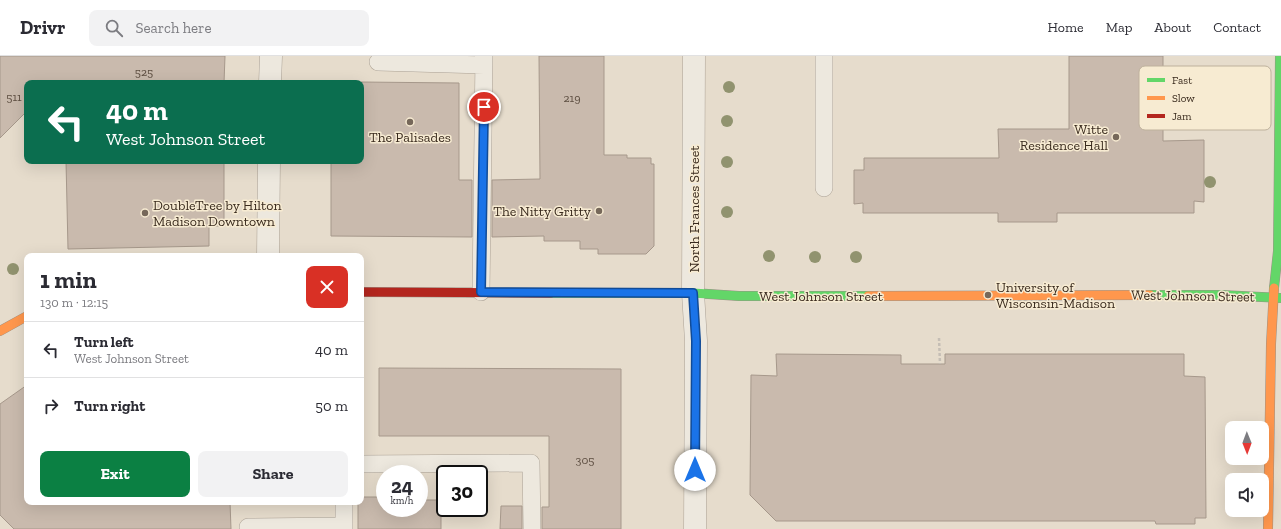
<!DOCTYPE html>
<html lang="en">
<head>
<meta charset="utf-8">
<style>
	:root { --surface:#fff; --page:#f2f2f3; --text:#2b2b33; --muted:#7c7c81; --line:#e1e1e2; --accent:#0b8043 }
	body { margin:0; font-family:"Zilla Slab",serif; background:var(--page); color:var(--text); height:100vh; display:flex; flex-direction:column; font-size:15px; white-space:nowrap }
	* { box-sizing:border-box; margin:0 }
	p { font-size:13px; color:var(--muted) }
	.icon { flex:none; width:22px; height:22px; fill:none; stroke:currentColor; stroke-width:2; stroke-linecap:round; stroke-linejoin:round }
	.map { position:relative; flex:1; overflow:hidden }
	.side { position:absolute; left:24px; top:197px; width:340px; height:252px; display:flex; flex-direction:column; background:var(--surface); border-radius:8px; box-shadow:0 4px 16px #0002 }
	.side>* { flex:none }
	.banner { position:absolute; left:24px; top:24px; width:340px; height:84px; border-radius:8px; box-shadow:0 4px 16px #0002; background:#0b6e4f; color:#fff; overflow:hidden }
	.needle { width:26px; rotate:179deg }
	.buttons { position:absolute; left:1225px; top:365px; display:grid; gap:8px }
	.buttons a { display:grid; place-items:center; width:44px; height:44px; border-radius:8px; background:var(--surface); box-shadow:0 4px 16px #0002; font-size:20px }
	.speed { position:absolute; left:376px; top:409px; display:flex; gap:8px; font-size:20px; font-weight:700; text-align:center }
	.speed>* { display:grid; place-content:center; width:52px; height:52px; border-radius:50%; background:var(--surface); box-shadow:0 4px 16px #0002; line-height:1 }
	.speed small { font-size:10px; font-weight:400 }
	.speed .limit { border:2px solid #111; border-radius:6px; background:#fff; color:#111 }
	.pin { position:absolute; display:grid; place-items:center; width:34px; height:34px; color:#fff; margin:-17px; border:2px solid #fff; border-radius:50%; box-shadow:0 1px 4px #0007 }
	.me { position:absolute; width:44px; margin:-22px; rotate:0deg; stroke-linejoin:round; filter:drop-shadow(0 0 3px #0008) }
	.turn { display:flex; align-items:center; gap:14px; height:84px; padding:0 16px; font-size:18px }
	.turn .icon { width:52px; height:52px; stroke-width:2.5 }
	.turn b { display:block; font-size:28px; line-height:34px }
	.round { display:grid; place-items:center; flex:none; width:42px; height:42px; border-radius:8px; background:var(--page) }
	.headline { display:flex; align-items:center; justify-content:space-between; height:68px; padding:0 16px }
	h1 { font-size:24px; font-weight:700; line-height:30px }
	.action { display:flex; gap:8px; margin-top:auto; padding:8px 16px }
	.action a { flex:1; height:46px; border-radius:8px; background:var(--accent); color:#fff; font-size:16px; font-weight:700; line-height:46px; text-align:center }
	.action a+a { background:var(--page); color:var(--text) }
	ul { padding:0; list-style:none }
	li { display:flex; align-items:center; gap:12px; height:56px; padding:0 16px; border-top:1px solid var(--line) }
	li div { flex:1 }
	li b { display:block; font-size:15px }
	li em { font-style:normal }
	header { display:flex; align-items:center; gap:24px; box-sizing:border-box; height:56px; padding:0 20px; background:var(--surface); border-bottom:1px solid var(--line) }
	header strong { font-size:19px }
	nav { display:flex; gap:22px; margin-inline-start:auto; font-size:14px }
	.search { width:280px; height:36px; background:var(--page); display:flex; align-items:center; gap:10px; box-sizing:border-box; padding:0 14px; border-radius:8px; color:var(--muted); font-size:15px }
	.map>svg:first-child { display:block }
</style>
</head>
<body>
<header>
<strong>Drivr</strong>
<div class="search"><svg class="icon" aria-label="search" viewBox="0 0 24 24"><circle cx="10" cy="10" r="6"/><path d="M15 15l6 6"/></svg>Search here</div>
<nav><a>Home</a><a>Map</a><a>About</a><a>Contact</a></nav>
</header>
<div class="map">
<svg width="1281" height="473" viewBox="0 0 1281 473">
	<rect width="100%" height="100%" fill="#e6dccc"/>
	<path fill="#c9baad" stroke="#a6988b" d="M0,0H225L224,27H27V55L0,82Z
		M539,0H604V99H627V102H651V108H654V190L646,198H598V193H580V185H544V180L492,181V124L540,123Z
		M1069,0H1163V85L1204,84V146L1194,145V157H1057V166H998V157H863V147L854,148V114H864V102H999L998,73H1069Z
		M361,26L459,27V124H472V181L331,180V105H361Z
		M66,105H224V170H209V190L68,193Z
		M776,298L901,299V308H945V298H1184V320L1205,321L1206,462H1195V468H1156L1155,465H776L750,439L751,319L777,320Z
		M379,312L621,313V473H542V451H549V380H379Z
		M27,329V446H230L231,473H14L0,459V348Z
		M361,441H385V452H419V444H441V473H358V446H361Z
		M501,450H522V473H500Z"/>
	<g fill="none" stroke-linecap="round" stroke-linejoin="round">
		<g stroke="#aba195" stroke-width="18">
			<path id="lane" d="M824,0V132
				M378,6L484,9
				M481,236L484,0
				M361,408L531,407L532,473
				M344,446V473
				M248,471L344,470"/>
		</g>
		<g stroke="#aba195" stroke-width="23">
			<path id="street" d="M694,0L693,237L696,285L695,473
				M270,27L271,0
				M268,200L269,105"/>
		</g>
		<g stroke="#9a9186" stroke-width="10">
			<path id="fast" d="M1274,232L1278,195L1280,0
				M551,237H693L739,240H868
				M1150,239H1221L1281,242"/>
		</g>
		<g stroke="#9a9186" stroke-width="10">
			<path id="slow" d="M868,240L1150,239
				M0,275L27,260
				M1268,473L1271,288L1274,232"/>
		</g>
		<g stroke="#9a9186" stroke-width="10">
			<path id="jam" d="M361,236L551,237"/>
		</g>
		<path stroke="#c5beb5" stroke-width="2.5" stroke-dasharray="3 2" stroke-linecap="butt" d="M939,282L940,308"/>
		<use href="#lane" stroke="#ede8de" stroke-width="17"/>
		<use href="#street" stroke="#ede8de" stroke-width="22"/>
		<use href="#fast" stroke="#63d668" stroke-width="9"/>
		<use href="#slow" stroke="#ff974d" stroke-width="9"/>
		<use href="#jam" stroke="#b3261e" stroke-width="9"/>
	</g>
	<g fill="#91936f">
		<circle cx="729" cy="31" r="6"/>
		<circle cx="727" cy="65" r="6"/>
		<circle cx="727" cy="106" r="6"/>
		<circle cx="1210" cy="126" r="6"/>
		<circle cx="727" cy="156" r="6"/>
		<circle cx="769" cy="200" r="6"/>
		<circle cx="815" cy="201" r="6"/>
		<circle cx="856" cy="201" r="6"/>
		<circle cx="13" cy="213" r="6"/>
	</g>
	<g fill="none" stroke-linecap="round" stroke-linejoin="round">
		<g stroke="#114b97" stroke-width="10">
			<path id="route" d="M484,51L481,236L693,237L696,285L695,414"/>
		</g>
		<use href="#route" stroke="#1a73e8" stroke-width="7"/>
	</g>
	<g fill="#76685a" stroke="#f7ebd2" stroke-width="1.5">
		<circle cx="410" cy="66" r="4"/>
		<circle cx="1116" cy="81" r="4"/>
		<circle cx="599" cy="155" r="4"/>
		<circle cx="145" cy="157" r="4"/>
		<circle cx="988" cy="239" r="4"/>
	</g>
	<g text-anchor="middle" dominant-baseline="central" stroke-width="3" stroke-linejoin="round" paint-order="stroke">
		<g font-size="12" fill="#5d4e41">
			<text x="144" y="16">525</text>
			<text x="14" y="41">511</text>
			<text x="572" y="42">219</text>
			<text x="585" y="404">305</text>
		</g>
		<g font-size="14" fill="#392a1d" stroke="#f7ebd2" text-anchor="end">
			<text x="1108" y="73">Witte<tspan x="1108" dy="16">Residence Hall</tspan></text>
			<text x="410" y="81" text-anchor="middle">The Palisades</text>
			<text x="153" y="149" text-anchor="start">DoubleTree by Hilton<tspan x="153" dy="16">Madison Downtown</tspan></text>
			<text x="591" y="155">The Nitty Gritty</text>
			<text x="996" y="231" text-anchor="start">University of<tspan x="996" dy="16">Wisconsin-Madison</tspan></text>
		</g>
		<g font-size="14" fill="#392a1d" stroke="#f7ebd2">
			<text transform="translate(694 153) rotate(-90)">North Frances Street</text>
			<text x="821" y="240">West Johnson Street</text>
			<text transform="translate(1193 240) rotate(1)">West Johnson Street</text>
		</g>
	</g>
	<rect x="1139" y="10" width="132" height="64" rx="6" fill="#f7ebd2" stroke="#beb19c" stroke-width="1"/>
	<rect x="1147" y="22" width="18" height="4" fill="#63d668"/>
	<rect x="1147" y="40" width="18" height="4" fill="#ff974d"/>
	<rect x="1147" y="58" width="18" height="4" fill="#b3261e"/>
	<g font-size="11" fill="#392a1d">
		<text x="1172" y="28">Fast</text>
		<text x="1172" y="46">Slow</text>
		<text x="1172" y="64">Jam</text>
	</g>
</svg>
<div class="buttons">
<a><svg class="needle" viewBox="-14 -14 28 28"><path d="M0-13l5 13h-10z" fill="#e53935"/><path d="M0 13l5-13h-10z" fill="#7c7c81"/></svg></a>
<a><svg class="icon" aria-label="sound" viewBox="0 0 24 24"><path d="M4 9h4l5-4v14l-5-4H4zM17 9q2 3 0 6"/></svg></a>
</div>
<div class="speed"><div>24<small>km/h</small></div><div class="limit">30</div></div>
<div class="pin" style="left:484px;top:51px;background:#d93025"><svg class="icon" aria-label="arrive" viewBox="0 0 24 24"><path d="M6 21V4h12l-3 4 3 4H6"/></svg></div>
<svg class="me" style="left:695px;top:414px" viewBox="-20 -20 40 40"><circle r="19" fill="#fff"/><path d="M0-13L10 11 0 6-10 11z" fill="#1a73e8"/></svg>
<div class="banner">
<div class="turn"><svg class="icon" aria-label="left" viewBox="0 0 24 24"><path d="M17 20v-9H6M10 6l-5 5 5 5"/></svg><div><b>40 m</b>West Johnson Street</div></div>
</div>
<section class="side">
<div class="headline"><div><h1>1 min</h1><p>130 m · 12:15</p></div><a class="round" style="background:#d93025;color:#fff"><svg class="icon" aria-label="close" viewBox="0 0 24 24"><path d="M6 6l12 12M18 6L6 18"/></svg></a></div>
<ul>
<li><svg class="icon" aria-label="left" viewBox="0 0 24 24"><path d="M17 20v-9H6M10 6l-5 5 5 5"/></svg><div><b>Turn left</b><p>West Johnson Street</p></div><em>40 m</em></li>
<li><svg class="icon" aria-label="right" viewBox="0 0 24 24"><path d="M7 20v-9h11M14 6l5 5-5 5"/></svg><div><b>Turn right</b></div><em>50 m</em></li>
</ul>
<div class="action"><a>Exit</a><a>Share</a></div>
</section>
</div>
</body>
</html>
